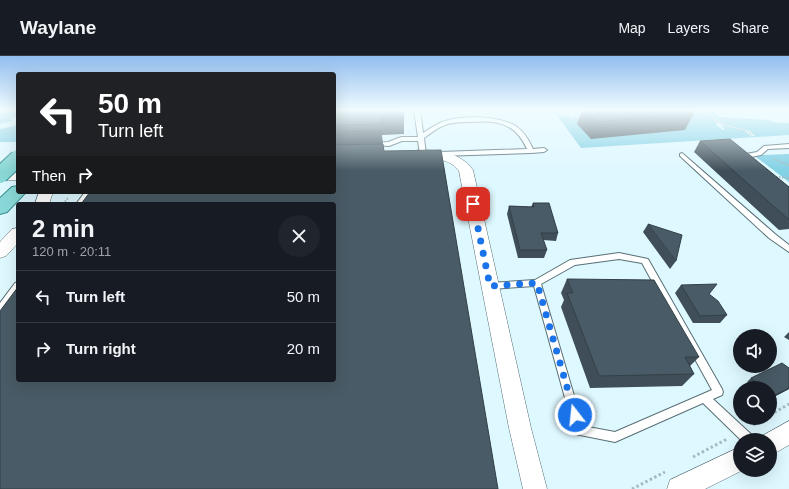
<!DOCTYPE html>
<html lang="en">
<head>
<meta charset="utf-8">
<style>
	:root { --surface:#171b24; --page:#20242c; --text:#f1f3f6; --muted:#9ea1a6; --line:#363941 }
	body { margin:0; font-family:Helvetica,sans-serif; background:var(--page); color:var(--text); height:100vh; display:flex; flex-direction:column; font-size:15px; white-space:nowrap }
	* { box-sizing:border-box; margin:0 }
	p { font-size:13px; color:var(--muted) }
	.icon { flex:none; width:22px; height:22px; fill:none; stroke:currentColor; stroke-width:2; stroke-linecap:round; stroke-linejoin:round }
	.map { position:relative; flex:1; overflow:hidden }
	.panel { position:absolute; left:16px; top:146px; width:320px; height:180px; display:flex; flex-direction:column; background:var(--surface); border-radius:4px; box-shadow:0 4px 16px #0002 }
	.panel>* { flex:none }
	.banner { position:absolute; left:16px; top:16px; width:320px; height:122px; border-radius:4px; box-shadow:0 4px 16px #0002; background:#202124; color:#fff; overflow:hidden }
	.buttons { position:absolute; left:733px; top:273px; display:grid; gap:8px }
	.buttons a { display:grid; place-items:center; width:44px; height:44px; border-radius:50%; background:var(--surface); box-shadow:0 4px 16px #0002; font-size:20px }
	.pin { position:absolute; display:grid; place-items:center; width:34px; height:34px; color:#fff; margin:-17px; border-radius:8px; box-shadow:0 2px 6px #0006 }
	.me { position:absolute; width:44px; margin:-22px; rotate:344deg; stroke-linejoin:round; filter:drop-shadow(0 0 3px #0008) }
	.turn { display:flex; align-items:center; gap:14px; height:84px; padding:0 16px; font-size:18px }
	.turn .icon { width:52px; height:52px; stroke-width:2.5 }
	.turn b { display:block; font-size:28px; line-height:34px }
	.then { display:flex; align-items:center; height:38px; padding:0 16px; background:#0003; gap:8px; font-size:15px }
	.round { display:grid; place-items:center; flex:none; width:42px; height:42px; border-radius:21px; background:var(--page) }
	.summary { display:flex; align-items:center; justify-content:space-between; height:68px; padding:0 16px }
	h1 { font-size:24px; font-weight:800; line-height:30px }
	ul { padding:0; list-style:none }
	li { display:flex; align-items:center; gap:12px; height:52px; padding:0 16px; border-top:1px solid var(--line) }
	li div { flex:1 }
	li b { display:block; font-size:15px }
	li em { font-style:normal }
	header { display:flex; align-items:center; gap:24px; box-sizing:border-box; height:56px; padding:0 20px; background:var(--surface); border-bottom:1px solid var(--line) }
	header strong { font-size:19px }
	nav { display:flex; gap:22px; margin-inline-start:auto; font-size:14px }
	.map>svg:first-child { display:block }
</style>
</head>
<body>
<header>
<strong>Waylane</strong>
<nav><a>Map</a><a>Layers</a><a>Share</a></nav>
</header>
<div class="map">
<svg width="789" height="433" viewBox="0 0 789 433">
	<rect width="100%" height="100%" fill="#def8ff"/>
	<path fill="#82d1e5" d="M0,54H18V60L10,62L12,65L0,68Z
		M553,54H556L561,60H568L571,63L644,54H681L692,63L683,54H700L717,66L716,69L723,74L725,73L721,70H724L743,74L751,80H755L750,75L723,68L703,54H713L719,61L770,64L772,66L789,67V79L581,92Z
		M18,69V86H0V73Z
		M789,98V126L756,101L761,99Z"/>
	<g fill="none" stroke-linecap="round" stroke-linejoin="round">
		<g stroke="#586f75" stroke-width="2">
			<path id="lane" d="M414,54H420L423,77C429,73 435,69 442,66C460,59 500,59 517,71C524,76 529,84 533,93L544,92L547,94L544,96L531,97L440,100L437,98L440,96L527,93C515,66 496,64 470,66C461,66 453,66 445,69C437,72 431,77 424,82L426,98L423,100L420,98L418,85H402L389,90L371,89V87L388,86L401,81H418Z
				M789,88V92L768,93L761,99L751,101L754,104L753,105H749L743,100L746,98L757,96L764,90Z
				M682,97L775,178L789,189V196L769,182L680,100V98Z
				M85,136H91L83,148H76Z
				M619,197L648,203L722,333L723,336L722,339L713,343L753,380L754,384H741L703,347L615,386L575,378L534,230L490,233L487,232L486,230L487,228L490,227L535,224L570,204ZM619,203L642,207L712,334L615,376L583,370L541,228L575,209Z
				M18,226V235L3,256L0,257V247L15,227Z"/>
		</g>
		<g stroke="#586f75" stroke-width="1">
			<path id="street" d="M418,94C439,94 460,96 473,114L531,372L547,433H523L509,372L459,115C447,99 430,105 414,101L412,98Z
				M0,116H18V124H0Z
				M39,136H53L49,148H35Z
				M18,172V187L6,200L0,202V186L12,173Z
				M789,365V389L770,400V384H760L762,380Z
				M740,391V414H743L705,433H667L670,424Z"/>
		</g>
		<g stroke="#358f8e" stroke-width="2">
			<path id="primary" d="M18,130V136H26L7,156L0,158V142L12,131Z"/>
		</g>
		<path stroke="#a5babf" stroke-width="2" stroke-dasharray="1.5 1.5" stroke-linecap="butt" d="M572,54L582,59
			M701,54L721,68L747,75L752,79
			M567,58L571,62L582,61
			M774,103L789,109
			M776,121L789,122
			M63,148L68,142"/>
		<path stroke="#a5babf" stroke-width="3" stroke-dasharray="2.5 2.5" stroke-linecap="butt" d="M770,359L789,348
			M753,369L765,362
			M693,401L727,383
			M632,433L665,416"/>
		<use href="#lane" fill="#fff" fill-rule="evenodd"/>
		<use href="#street" fill="#fff" fill-rule="evenodd"/>
		<use href="#primary" fill="#89d8d7" fill-rule="evenodd"/>
		<g stroke="#358f8e" stroke-width="18" stroke-linecap="butt">
			<path id="primary-bridge" d="M0,119L18,102"/>
		</g>
		<use href="#primary-bridge" stroke="#89d8d7" stroke-width="16"/>
	</g>
	<path fill="#3f4e58" d="M334,54L404,62V78L382,79L383,88L334,136Z
		M582,54H690L694,57L685,74L591,83L577,68Z
		M700,85L789,131V173L779,174L694,96Z
		M533,147L558,177L556,185L543,184L547,194L544,202H518L507,158L509,150L531,151Z
		M648,168L676,205L670,213L643,176Z
		M567,223L699,301L690,310L694,318L682,330L590,332L561,251L564,244L561,237Z
		M681,229L709,238L727,259L720,267H693L675,237Z
		M789,276V284L784,281Z
		M789,312V333L770,343V332H753L747,326L751,322Z"/>
	<path fill="#334047" d="M789,332V333L770,343L771,341Z"/>
	<path fill="#495b66" stroke="#334047" d="M334,54H403L404,62H381L382,68L334,69Z
		M585,54H690L694,57L597,66Z
		M382,75V77L334,78V76Z
		M730,83L789,131V163H788L700,85Z
		M383,88L384,95L441,94L498,433H0V255L18,231V324H334V148H81L90,136H334V89Z
		M533,147H549L558,177H541L547,194H520L509,150L534,151Z
		M648,168L682,179L676,205Z
		M567,223L654,224L699,301H685L694,318L599,320L567,237H573Z
		M717,228L709,238L718,245L727,259L700,260L681,229Z
		M782,307L789,312V332L771,341L770,340V332H762L751,322Z"/>
	<linearGradient id="sky" x2="0" y2="1"><stop stop-color="#91bdee"/><stop offset="0.47" stop-color="#f0fcff"/><stop offset="1" stop-color="#f0fcff" stop-opacity="0"/></linearGradient>
	<rect width="789" height="115" fill="url(#sky)"/>
	<g fill="none" stroke-linecap="round" stroke-linejoin="round">
		<path stroke="#1a73e8" stroke-width="7" stroke-dasharray="0 12.6" d="M473,148L490,230L537,227L575,359"/>
	</g>
</svg>
<div class="buttons">
<a><svg class="icon" aria-label="sound" viewBox="0 0 24 24"><path d="M4 9h4l5-4v14l-5-4H4zM17 9q2 3 0 6"/></svg></a>
<a><svg class="icon" aria-label="search" viewBox="0 0 24 24"><circle cx="10" cy="10" r="6"/><path d="M15 15l6 6"/></svg></a>
<a><svg class="icon" aria-label="layers" viewBox="0 0 24 24"><path d="M12 4l9 5-9 5-9-5zM3 14l9 5 9-5"/></svg></a>
</div>
<div class="pin" style="left:473px;top:148px;background:#d93025"><svg class="icon" aria-label="arrive" viewBox="0 0 24 24"><path d="M6 21V4h12l-3 4 3 4H6"/></svg></div>
<svg class="me" style="left:575px;top:359px" viewBox="-20 -20 40 40"><circle r="17" fill="#1a73e8" stroke="#fff" stroke-width="3"/><path d="M0-11L8 9 0 5-8 9z" fill="#fff"/></svg>
<div class="banner">
<div class="turn"><svg class="icon" aria-label="left" viewBox="0 0 24 24"><path d="M17 20v-9H6M10 6l-5 5 5 5"/></svg><div><b>50 m</b>Turn left</div></div>
<div class="then">Then<svg class="icon" aria-label="right" viewBox="0 0 24 24"><path d="M7 20v-9h11M14 6l5 5-5 5"/></svg></div>
</div>
<section class="panel">
<div class="summary"><div><h1>2 min</h1><p>120 m · 20:11</p></div><a class="round"><svg class="icon" aria-label="close" viewBox="0 0 24 24"><path d="M6 6l12 12M18 6L6 18"/></svg></a></div>
<ul>
<li><svg class="icon" aria-label="left" viewBox="0 0 24 24"><path d="M17 20v-9H6M10 6l-5 5 5 5"/></svg><div><b>Turn left</b></div><em>50 m</em></li>
<li><svg class="icon" aria-label="right" viewBox="0 0 24 24"><path d="M7 20v-9h11M14 6l5 5-5 5"/></svg><div><b>Turn right</b></div><em>20 m</em></li>
</ul>
</section>
</div>
</body>
</html>
